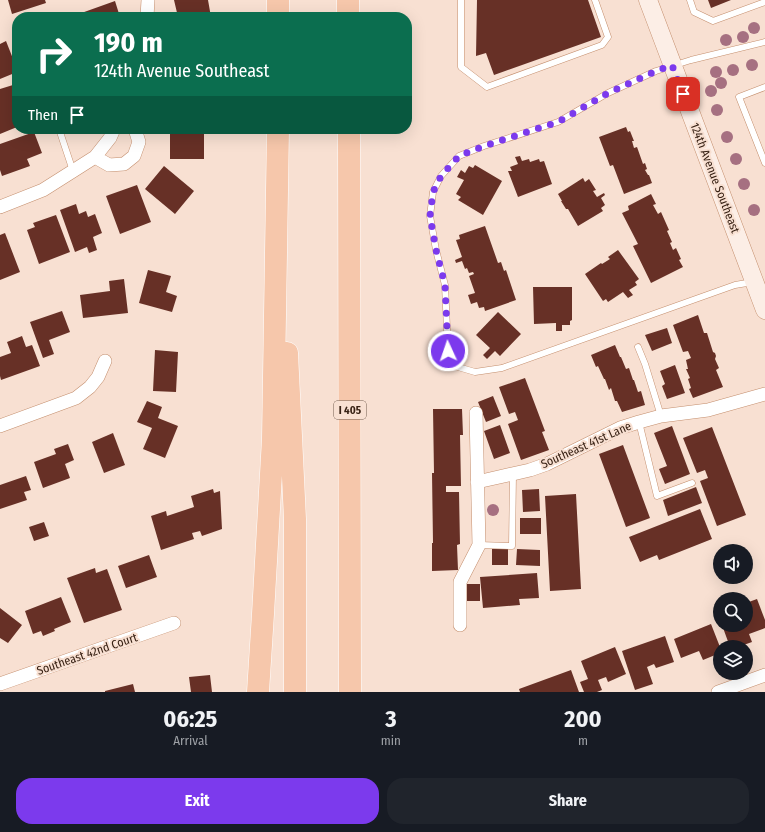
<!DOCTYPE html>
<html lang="en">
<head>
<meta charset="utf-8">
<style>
	:root { --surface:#171b24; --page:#20242c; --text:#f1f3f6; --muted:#9ea1a6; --accent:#7c3aed }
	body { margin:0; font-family:"Fira Sans Condensed",sans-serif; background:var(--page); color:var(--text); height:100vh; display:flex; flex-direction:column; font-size:15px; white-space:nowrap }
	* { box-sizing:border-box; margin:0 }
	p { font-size:13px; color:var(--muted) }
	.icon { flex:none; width:22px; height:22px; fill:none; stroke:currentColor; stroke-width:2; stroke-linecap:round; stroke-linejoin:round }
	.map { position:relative; height:692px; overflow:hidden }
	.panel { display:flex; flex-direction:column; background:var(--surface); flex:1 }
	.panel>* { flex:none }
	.banner { position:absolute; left:12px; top:12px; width:400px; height:122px; border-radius:16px; box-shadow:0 4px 16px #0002; background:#0b6e4f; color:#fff; overflow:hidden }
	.buttons { position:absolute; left:713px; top:544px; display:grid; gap:8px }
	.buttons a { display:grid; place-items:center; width:40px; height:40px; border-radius:50%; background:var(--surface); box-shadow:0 4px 16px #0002; font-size:20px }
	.pin { position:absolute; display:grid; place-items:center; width:34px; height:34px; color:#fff; margin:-17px; border-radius:8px; box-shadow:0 2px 6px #0006 }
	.me { position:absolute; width:44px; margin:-22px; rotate:357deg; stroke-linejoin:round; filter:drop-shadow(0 0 3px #0008) }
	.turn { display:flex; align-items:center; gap:14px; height:84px; padding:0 16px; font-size:18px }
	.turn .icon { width:52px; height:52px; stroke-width:2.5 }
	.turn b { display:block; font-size:28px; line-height:34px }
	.then { display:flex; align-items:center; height:38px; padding:0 16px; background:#0003; gap:8px; font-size:15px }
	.eta { display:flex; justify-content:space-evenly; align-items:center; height:68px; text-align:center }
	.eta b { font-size:24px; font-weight:700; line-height:28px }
	.primary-button { display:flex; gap:8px; margin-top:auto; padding:8px 16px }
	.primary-button a { flex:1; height:46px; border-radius:16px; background:var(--accent); color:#fff; font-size:16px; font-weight:700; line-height:46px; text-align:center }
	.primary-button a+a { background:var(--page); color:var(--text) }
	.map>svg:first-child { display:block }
</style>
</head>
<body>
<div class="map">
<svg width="765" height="692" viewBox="0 0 765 692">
	<rect width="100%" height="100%" fill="#f8e0d2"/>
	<path fill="#673026" d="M8,0H45L46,3L12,14Z
		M174,0H208L211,17H178Z
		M477,0H588L601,37L494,75L486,53L476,56Z
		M708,0H731L711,8Z
		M115,1L120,17H74L73,16Z
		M6,41L17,69V72L0,79V44Z
		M13,85L15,93L17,92V127L0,134V89Z
		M626,127L628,132L630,131L634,141H632L634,148L637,147L643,164L645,163L647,169L645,170L648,175H649L652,183L624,194L613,165L610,166L599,137Z
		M170,129H204V159H170Z
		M34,132L42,153L27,159L30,166L2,176L0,170V144Z
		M520,156L522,161L529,159L530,162L539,159L540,162L544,161L552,184L518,197L508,171H512L510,167L518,164L515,157Z
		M475,165L502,181L483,215L458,200L461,197L456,194L464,180L457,177L461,170L465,173L469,166L473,168Z
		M164,166L194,191L175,214L145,189Z
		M583,178L585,182L589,179L596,190L593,191L597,197L604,193L605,195L601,198L605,205L601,208L603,211L578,226L568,209H566L561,201H562L558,194Z
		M137,185L151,222L120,234L106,196Z
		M651,194L656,204L653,205L658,214L661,212L669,230L667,231L672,242L670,243L673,250L676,248L681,259L679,260L683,267L651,283L633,246L638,244L622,213L629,210L628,206Z
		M76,204L79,214L86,211L88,217L95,214L102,233L93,237L97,250L89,253L87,247L75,252L60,210Z
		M56,215L70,252L39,264L27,230L35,227L33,223Z
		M485,226L498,263L501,262L504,271L506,270L516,300L485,311L484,307L479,308L477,302L471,304L468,295L475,293L469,276L474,274L473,272L469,273L467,268L465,269L462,261L456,263L455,260L462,257L456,240L460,239L459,235Z
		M5,233L20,272L0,280V235Z
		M618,250L639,279L635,282L637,285L629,290L633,295L628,298L623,292L608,302L606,299L603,301L585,274L601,263L602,264L610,259L608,257Z
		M148,270L171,276L166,292L177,296L172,312L139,303Z
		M124,279L128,313L83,318L80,295L110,291L109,281Z
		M533,287H572V320L570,321V325H562V331H556V323L534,324Z
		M62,311L70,332L49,340L54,354L43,358L30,322Z
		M498,312L521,334L500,356L495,351L487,359L483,355L490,348L476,335Z
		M698,315L704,333H707L713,352L715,353L716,356L715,359L719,368L716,370L723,387L693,398L689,389L691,388L688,379L690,378L686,369H688L686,360L691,358L688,351L683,352L673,325Z
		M667,328L672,343L652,351L645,335Z
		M22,336L26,347L32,345L40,366L1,380L0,376V357L11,353L7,342Z
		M615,345L620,357H621L626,369L629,368L633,380H634L638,392L641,391L645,405L622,412L617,401H615L611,388L609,390L605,379H604L598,366L596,367L591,355Z
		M155,350L178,352L176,392L153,391Z
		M675,365L685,393L667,399L662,386L665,384L660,371Z
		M525,378L545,431L542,432L549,450L521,460L508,424L518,420L515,412L509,414L499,387Z
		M493,396L501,416L486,422L478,402Z
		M147,401L162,407L158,418L178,426L165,458L143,449L152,428L137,422Z
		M433,409H462L463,435H460L461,486H446V492H459L460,544L457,545L458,570L432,571V543H433L432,473H434Z
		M500,425L510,453L494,459L484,431Z
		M672,426L690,474L665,484L659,469L667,466L654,433Z
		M712,427L746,515L717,526L700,481L708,478L705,470L697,473L683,438Z
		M113,433L125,465L104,473L92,442Z
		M68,444L74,460L65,464L70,478L43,488L34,462L56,454L54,449Z
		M623,445L650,518L626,527L599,454Z
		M26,476L31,490L24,492L27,500L0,509V485Z
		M696,487L702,503L668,516L663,500Z
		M213,489L214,493L220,491L222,529L202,536L200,531L192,533L194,539L161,550L151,516L166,511L167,516L194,507L191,496Z
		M539,489L540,511L523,512L522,490Z
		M576,494L581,589L550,591L545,496Z
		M700,509L712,539L659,560L657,555L640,562L629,537Z
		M520,518H541V534H520Z
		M44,522L49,536L34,541L29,527Z
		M492,549H508V565H492Z
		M517,549L540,550V566L516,565Z
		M149,555L157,577L126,588L118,566Z
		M95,568L96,573L107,569L122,610L84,623L67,578Z
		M537,573L539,598L519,599L520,605L483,608L480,577Z
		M467,584H480V601H467Z
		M61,597L71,622L54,629L55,631L43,636L41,631L33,634L25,611Z
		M757,599L765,620V628L749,634L752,642L738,647H730L722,625H746V603Z
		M0,608L22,625L8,643L0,638Z
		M711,624L720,647V653L703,660L699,651L681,658L674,639Z
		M665,636L674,662L656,668L654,664L647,667L653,684L635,690L622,651Z
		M615,647L626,674L608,682L606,677L598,680L602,690L597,692H584L580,682L588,679L581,661Z
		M571,670L579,692H520L519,689Z
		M210,675L212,692H191L189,677Z
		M133,684L135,692H105V691Z"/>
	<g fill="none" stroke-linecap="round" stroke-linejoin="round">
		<g stroke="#c48e6d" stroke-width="7">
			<path id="lane" d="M461,0V67L487,87L602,45L608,37L595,0
				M690,0L694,12L713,21L765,2
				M765,87L739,97L765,163
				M59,129L73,171
				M753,282L735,285L502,368L475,372L458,367L448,351L445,285L436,250L430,216L433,192L441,176L459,156L484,146L558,122L608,93L656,71L691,60L765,42
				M638,347L645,364L661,416
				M639,422L657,496L692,483
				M479,545L512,546L513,474"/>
		</g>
		<g stroke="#c48e6d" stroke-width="14">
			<path id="street" d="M147,17L148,0
				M95,157L109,165L124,164L134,156L139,142L135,129
				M0,207L43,190L73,171L95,157L110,138L114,129
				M0,426L76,398L90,387L98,377L105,361
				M477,482L530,470L547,464L620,428L639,422L661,416L708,410L765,394
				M460,625V582L479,545L476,413
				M0,684L174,623
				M718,692L765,675"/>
		</g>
		<g stroke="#c48e6d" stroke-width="19">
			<path id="secondary" d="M648,0L765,310"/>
		</g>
		<g stroke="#fff" stroke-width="23">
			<path id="highway" d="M348,0V17
				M278,17V0
				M349,129L350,692
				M287,353L295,519V692
				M258,692L263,614L273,439L278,129"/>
		</g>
		<use href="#lane" stroke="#fff" stroke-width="6"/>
		<use href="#street" stroke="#fff" stroke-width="13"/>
		<use href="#secondary" stroke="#fceee6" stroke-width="18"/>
		<use href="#highway" stroke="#f6c7ab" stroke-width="22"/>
	</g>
	<g fill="#a67081">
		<circle cx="754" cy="28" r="6"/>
		<circle cx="743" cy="37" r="6"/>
		<circle cx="726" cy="40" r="6"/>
		<circle cx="752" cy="65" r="6"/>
		<circle cx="733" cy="70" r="6"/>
		<circle cx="716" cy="72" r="6"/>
		<circle cx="721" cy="83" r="6"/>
		<circle cx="711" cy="91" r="6"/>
		<circle cx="717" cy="110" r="6"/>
		<circle cx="727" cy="137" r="6"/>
		<circle cx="736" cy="159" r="6"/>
		<circle cx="744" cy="184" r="6"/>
		<circle cx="754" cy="210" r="6"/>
		<circle cx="493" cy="510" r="6"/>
	</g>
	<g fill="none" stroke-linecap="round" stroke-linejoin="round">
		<path stroke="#7c3aed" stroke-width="7" stroke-dasharray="0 12.6" d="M448,351L445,285L436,250L430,216L433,192L441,176L459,156L484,146L558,122L608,93L656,71L672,65L683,94"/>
	</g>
	<g text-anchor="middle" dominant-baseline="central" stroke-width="4" stroke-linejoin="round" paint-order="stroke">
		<rect fill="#f8e0d2" stroke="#715a4d" stroke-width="1" x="334" y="401" width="32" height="18" rx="3"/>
		<g font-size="11" font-weight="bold" fill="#372114">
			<text x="350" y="410">I 405</text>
		</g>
		<g font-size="12" fill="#372114" stroke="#f8e0d2">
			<text transform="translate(715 178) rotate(69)">124th Avenue Southeast</text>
			<text transform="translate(586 445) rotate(-24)">Southeast 41st Lane</text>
			<text transform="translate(87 654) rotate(-19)">Southeast 42nd Court</text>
		</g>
	</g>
</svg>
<div class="buttons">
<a><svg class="icon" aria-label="sound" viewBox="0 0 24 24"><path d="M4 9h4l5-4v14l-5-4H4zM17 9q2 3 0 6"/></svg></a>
<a><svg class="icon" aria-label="search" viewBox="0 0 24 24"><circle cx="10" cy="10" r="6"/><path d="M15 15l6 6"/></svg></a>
<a><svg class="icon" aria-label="layers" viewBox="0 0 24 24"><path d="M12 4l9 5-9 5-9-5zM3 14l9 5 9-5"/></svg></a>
</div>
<div class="pin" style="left:683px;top:94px;background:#d93025"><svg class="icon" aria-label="arrive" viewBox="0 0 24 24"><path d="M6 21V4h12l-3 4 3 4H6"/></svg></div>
<svg class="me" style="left:448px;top:351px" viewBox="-20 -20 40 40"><circle r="17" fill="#7c3aed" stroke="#fff" stroke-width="3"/><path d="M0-11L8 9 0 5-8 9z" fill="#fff"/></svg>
<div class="banner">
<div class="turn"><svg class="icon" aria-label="right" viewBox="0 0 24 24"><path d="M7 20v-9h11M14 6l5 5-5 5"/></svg><div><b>190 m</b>124th Avenue Southeast</div></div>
<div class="then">Then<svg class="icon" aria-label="arrive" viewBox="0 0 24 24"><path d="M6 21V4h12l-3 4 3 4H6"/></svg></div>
</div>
</div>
<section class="panel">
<div class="eta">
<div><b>06:25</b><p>Arrival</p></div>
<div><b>3</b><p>min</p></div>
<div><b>200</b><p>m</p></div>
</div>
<div class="primary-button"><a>Exit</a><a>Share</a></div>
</section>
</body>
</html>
